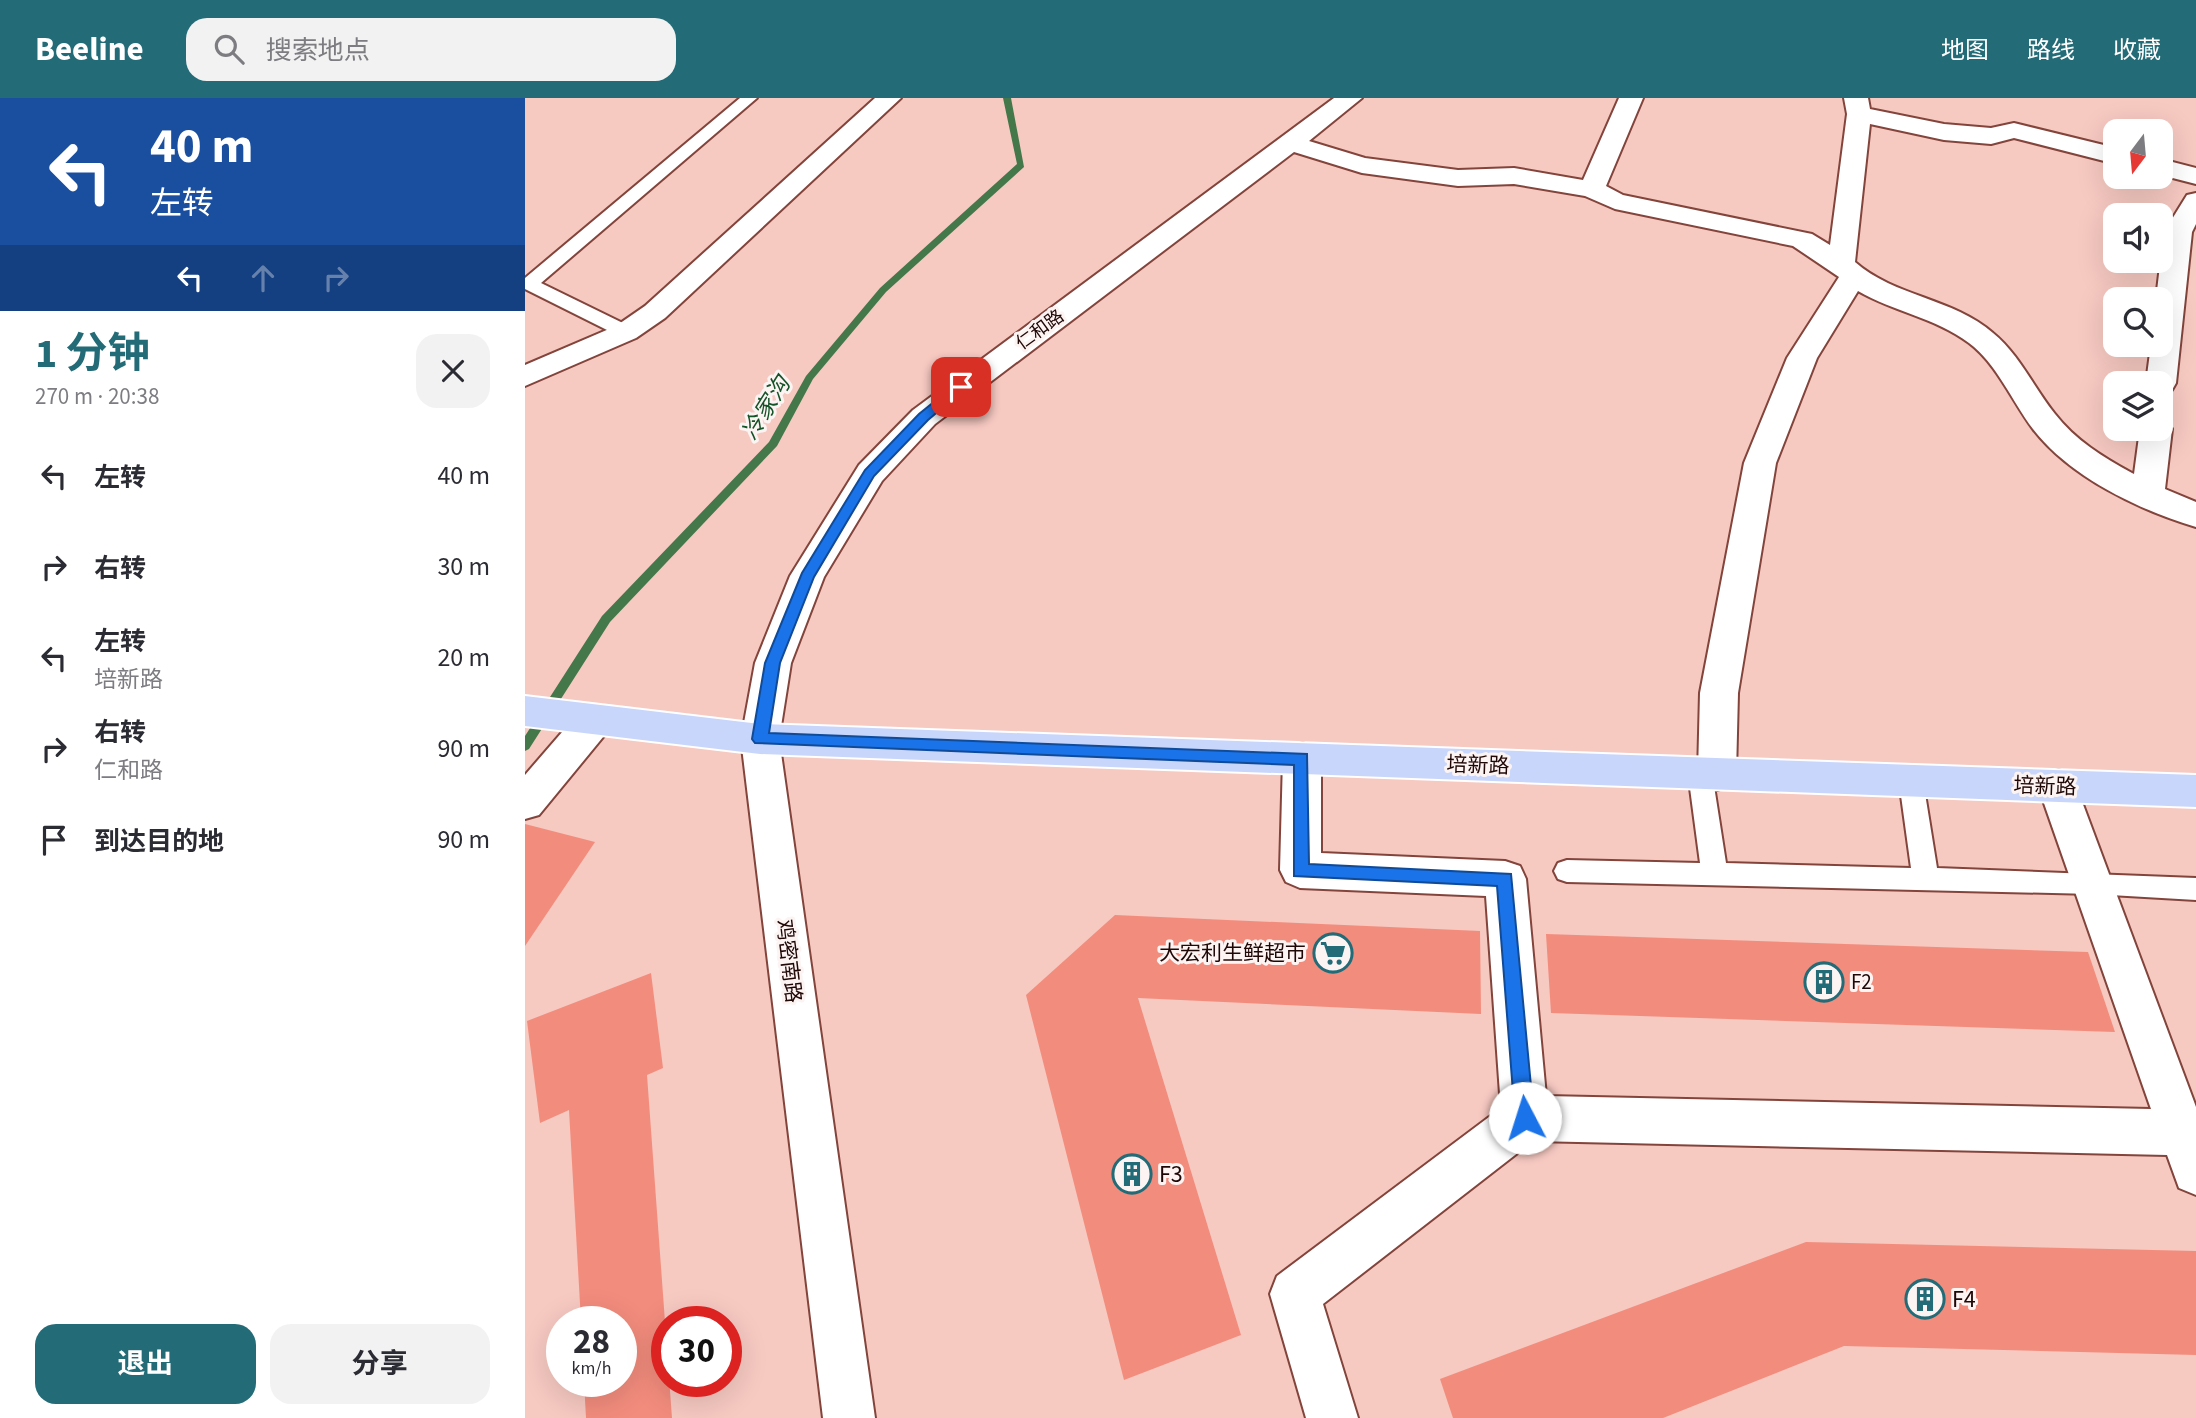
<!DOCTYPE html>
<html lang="zh">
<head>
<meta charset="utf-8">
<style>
	:root { --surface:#fff; --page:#f2f2f3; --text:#2b2b33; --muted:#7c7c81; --accent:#226b77 }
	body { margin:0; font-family:"Source Sans 3","Noto Sans SC",sans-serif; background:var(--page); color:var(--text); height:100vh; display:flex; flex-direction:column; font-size:26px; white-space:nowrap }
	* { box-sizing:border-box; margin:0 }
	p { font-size:23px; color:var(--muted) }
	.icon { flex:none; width:38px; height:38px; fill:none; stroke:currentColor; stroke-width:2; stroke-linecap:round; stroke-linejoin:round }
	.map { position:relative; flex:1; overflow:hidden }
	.sheet { display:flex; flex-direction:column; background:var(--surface); width:525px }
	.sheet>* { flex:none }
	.hud { background:#1a4fa0; color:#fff; overflow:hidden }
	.needle { width:46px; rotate:196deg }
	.controls { position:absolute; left:1578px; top:21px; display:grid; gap:14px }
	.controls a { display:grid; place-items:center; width:70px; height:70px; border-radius:14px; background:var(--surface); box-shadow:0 7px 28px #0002; font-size:35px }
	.speed { position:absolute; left:21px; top:1208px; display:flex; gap:14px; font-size:35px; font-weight:700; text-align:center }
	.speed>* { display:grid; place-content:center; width:91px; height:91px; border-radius:50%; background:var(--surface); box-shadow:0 7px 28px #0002; line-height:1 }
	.speed small { font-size:18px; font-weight:400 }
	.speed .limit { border:10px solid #d22; background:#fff; color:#111 }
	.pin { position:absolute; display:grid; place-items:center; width:60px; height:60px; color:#fff; margin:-30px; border-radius:14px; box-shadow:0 4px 10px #0006 }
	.me { position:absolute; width:77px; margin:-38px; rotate:355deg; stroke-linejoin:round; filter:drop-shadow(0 0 5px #0008) }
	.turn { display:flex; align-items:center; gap:24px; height:147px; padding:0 35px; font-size:32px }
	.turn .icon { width:91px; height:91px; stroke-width:2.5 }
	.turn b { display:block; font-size:49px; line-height:60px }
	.lanes { display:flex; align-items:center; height:66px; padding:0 35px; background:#0003; justify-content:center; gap:35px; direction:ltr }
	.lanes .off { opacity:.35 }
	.round { display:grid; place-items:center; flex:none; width:74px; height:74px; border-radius:21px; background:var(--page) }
	.summary { display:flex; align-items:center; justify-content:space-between; height:119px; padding:0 35px }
	h1 { font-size:42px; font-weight:700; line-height:52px; color:var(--accent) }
	.action { display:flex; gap:14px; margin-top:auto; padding:14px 35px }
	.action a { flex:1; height:80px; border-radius:21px; background:var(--accent); color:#fff; font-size:28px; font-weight:700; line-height:80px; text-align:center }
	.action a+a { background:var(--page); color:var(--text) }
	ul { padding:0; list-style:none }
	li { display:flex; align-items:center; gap:21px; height:91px; padding:0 35px }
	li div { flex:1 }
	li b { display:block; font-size:26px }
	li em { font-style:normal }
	header { display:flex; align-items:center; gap:42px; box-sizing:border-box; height:98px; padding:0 35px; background:var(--accent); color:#fff }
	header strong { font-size:33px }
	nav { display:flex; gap:38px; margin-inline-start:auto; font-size:24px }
	.search { width:490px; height:63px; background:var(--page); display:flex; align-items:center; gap:18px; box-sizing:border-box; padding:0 24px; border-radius:21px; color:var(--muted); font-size:26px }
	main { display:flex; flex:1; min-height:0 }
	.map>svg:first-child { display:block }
</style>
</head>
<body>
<header>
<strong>Beeline</strong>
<div class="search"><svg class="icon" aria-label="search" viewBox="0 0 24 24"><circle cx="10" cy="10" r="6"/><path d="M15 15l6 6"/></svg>搜索地点</div>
<nav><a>地图</a><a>路线</a><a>收藏</a></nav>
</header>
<main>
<section class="sheet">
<div class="hud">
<div class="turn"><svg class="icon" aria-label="left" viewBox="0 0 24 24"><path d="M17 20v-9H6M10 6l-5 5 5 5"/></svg><div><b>40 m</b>左转</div></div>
<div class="lanes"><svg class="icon" aria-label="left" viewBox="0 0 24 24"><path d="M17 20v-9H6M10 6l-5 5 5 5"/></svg><svg class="icon off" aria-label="ahead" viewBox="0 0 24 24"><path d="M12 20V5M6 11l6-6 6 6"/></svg><svg class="icon off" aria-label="right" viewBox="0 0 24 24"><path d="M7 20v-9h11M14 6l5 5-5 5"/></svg></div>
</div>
<div class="summary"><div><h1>1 分钟</h1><p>270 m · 20:38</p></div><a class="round"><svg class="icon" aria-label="close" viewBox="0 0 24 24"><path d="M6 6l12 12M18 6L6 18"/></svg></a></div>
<ul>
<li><svg class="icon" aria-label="left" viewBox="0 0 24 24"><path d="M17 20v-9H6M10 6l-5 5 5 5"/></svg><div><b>左转</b></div><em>40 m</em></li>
<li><svg class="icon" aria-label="right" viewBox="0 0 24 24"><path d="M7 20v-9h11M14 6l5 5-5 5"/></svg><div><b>右转</b></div><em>30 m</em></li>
<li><svg class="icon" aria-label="left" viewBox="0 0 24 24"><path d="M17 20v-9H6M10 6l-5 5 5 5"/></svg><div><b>左转</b><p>培新路</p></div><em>20 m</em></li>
<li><svg class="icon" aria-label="right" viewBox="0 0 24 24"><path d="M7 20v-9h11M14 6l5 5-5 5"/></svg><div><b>右转</b><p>仁和路</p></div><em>90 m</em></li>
<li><svg class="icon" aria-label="arrive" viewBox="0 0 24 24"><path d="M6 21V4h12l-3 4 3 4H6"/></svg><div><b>到达目的地</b></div><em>90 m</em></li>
</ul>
<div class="action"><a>退出</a><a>分享</a></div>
</section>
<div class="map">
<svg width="1671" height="1320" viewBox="0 0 1671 1320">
	<rect width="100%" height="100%" fill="#f6c9c1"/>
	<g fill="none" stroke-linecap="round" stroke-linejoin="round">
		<path fill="#44784a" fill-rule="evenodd" d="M478,0H486L499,69L361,194L288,281L252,348L85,524L4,651L0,653V638L77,518L244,344L281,278L355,190L492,66Z"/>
	</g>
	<path fill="#f28c7d" d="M0,726L70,744L0,848Z
		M590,817L955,833L956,916L613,900L716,1237L599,1282L501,897Z
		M1021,836L1563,854L1590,934L1026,915Z
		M126,875L138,970L122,977L147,1320H61L59,1283H96V1223H56L44,1012L15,1025L2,923Z
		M1281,1144L1671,1153V1257L1319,1248L1138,1320H928L915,1281Z"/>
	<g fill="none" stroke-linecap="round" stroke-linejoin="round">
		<g stroke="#82443b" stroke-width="4">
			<path id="service" d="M215,0H232L16,185L108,230L110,234L108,238H94L0,191V180Z
				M1175,665L1184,668L1187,675L1201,765L1386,770L1374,683L1377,676L1386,673L1395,676L1398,683L1412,770L1671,780V802L1568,796L1042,784L1033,781L1029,773L1033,765L1042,762L1175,765L1163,675L1166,668Z"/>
		</g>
		<g stroke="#82443b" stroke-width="4">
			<path id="minor" d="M350,0H376L140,220L111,240L0,288V267L91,228L120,208Z
				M809,0H837L784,43L840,60L933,72L989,70L1058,82L1094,0H1118L1081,88L1098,97L1287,136L1305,147L1322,16L1319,0H1343L1345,11L1419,26L1466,30L1489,25L1591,50V66L1489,40L1466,46L1419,42L1345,26L1330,164C1370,199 1428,200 1468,235C1494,256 1509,290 1530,316C1550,342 1578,359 1607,375L1609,376L1615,331H1636V322L1642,324L1647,331L1640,391L1671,404V429C1614,412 1545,379 1508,331C1487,303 1472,266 1444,245C1411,220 1369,214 1333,193L1292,260L1251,365L1213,595L1211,676L1206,687L1192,692L1178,687L1173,676L1175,595L1219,365L1262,260L1314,179L1268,148L1090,111L1060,98L989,86L933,88L837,75L769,54L410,326L357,383L299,479L266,565L254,641L350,1320H298L216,641L230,565L265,478L334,367L388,312Z
				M1636,61L1671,70V86L1636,77Z
				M1671,95V126L1667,134L1651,285L1647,292L1636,295V285H1621L1626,247H1636V201H1631L1639,134L1662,97Z
				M70,607L83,611L89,622L83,633L14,717L0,721V677L57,611Z
				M777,645L791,650L796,661V755L980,763L995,768L1001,781L1021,998L1626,1011L1513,688L1519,677L1533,672L1547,677L1671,1009V1097L1654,1090L1642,1057L1008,1043L798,1206L833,1320H781L745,1196L752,1178L976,1010L961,798L775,790L761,784L755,772L758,661L763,650Z"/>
		</g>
		<g stroke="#fff" stroke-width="4">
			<path id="trunk" d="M0,598L235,626L1671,677V709L235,656L0,628Z"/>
		</g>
		<use href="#service" fill="#fff" fill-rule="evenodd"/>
		<use href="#minor" fill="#fff" fill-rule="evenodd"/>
		<use href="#trunk" fill="#c8d6fb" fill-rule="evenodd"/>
	</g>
	<path fill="#1a73e8" stroke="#114b97" stroke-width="2" d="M431,286L442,289L403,322L349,378L289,479L255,565L244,635L782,656L784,766L986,776L1009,1020L1006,1027L1000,1030L993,1027L990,1020L972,788L769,778V667L230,645L227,641L240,565L277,475L340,372L394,316Z"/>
	<defs>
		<g id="supermarket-ring" transform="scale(2.0125)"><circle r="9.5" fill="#fcf4f3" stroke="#226b77" stroke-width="1.5"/><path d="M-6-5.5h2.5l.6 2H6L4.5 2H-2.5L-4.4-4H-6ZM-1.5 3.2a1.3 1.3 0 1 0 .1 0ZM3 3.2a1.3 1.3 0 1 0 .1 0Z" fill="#226b77"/></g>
		<g id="building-ring" transform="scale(2.0125)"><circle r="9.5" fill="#fcf4f3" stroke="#226b77" stroke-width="1.5"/><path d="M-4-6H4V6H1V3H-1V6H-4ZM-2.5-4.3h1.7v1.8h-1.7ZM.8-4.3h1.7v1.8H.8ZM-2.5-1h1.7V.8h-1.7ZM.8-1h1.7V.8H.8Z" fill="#226b77"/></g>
	</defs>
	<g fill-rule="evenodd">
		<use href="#supermarket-ring" x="808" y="855"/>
		<use href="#building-ring" x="1299" y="884"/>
		<use href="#building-ring" x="607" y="1076"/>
		<use href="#building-ring" x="1400" y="1201"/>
	</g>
	<g text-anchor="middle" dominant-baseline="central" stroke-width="6" stroke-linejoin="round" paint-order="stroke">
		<g font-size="18" fill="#1f0705" stroke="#fcf4f3">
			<text transform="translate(515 232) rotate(-36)">仁和路</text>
		</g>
		<g font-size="21" fill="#1f0705" stroke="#fcf4f3">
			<text transform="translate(953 667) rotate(2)">培新路</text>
			<text transform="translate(1520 688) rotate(2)">培新路</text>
			<text transform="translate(264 863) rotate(83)">鸡密南路</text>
		</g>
		<g font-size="21" fill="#1f0705" stroke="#fcf4f3" text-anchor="end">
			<text x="781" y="855">大宏利生鲜超市</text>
			<text x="1326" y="884" text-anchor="start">F2</text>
		</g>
		<g font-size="23" font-style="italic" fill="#145227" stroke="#fcf4f3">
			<text transform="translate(241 310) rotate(-58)">冷家沟</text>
		</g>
		<g font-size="24" fill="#1f0705" stroke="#fcf4f3" text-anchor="start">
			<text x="634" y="1076">F3</text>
			<text x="1427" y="1201">F4</text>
		</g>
	</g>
</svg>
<div class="controls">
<a><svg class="needle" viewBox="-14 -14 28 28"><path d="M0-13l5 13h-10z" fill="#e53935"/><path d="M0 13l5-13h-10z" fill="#7c7c81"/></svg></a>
<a><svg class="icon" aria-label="sound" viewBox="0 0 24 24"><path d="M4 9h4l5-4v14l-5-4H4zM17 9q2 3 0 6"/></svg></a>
<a><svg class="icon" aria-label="search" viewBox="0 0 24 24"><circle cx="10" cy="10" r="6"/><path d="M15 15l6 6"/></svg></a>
<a><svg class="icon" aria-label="layers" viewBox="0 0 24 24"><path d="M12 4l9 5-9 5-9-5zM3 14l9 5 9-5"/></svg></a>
</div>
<div class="speed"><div>28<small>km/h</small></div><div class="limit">30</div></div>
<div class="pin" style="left:436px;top:289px;background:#d93025"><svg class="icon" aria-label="arrive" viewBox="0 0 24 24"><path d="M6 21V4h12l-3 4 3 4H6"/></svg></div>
<svg class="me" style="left:1000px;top:1020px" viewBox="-20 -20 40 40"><circle r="19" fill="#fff"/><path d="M0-13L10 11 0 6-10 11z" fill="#1a73e8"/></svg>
</div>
</main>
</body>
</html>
